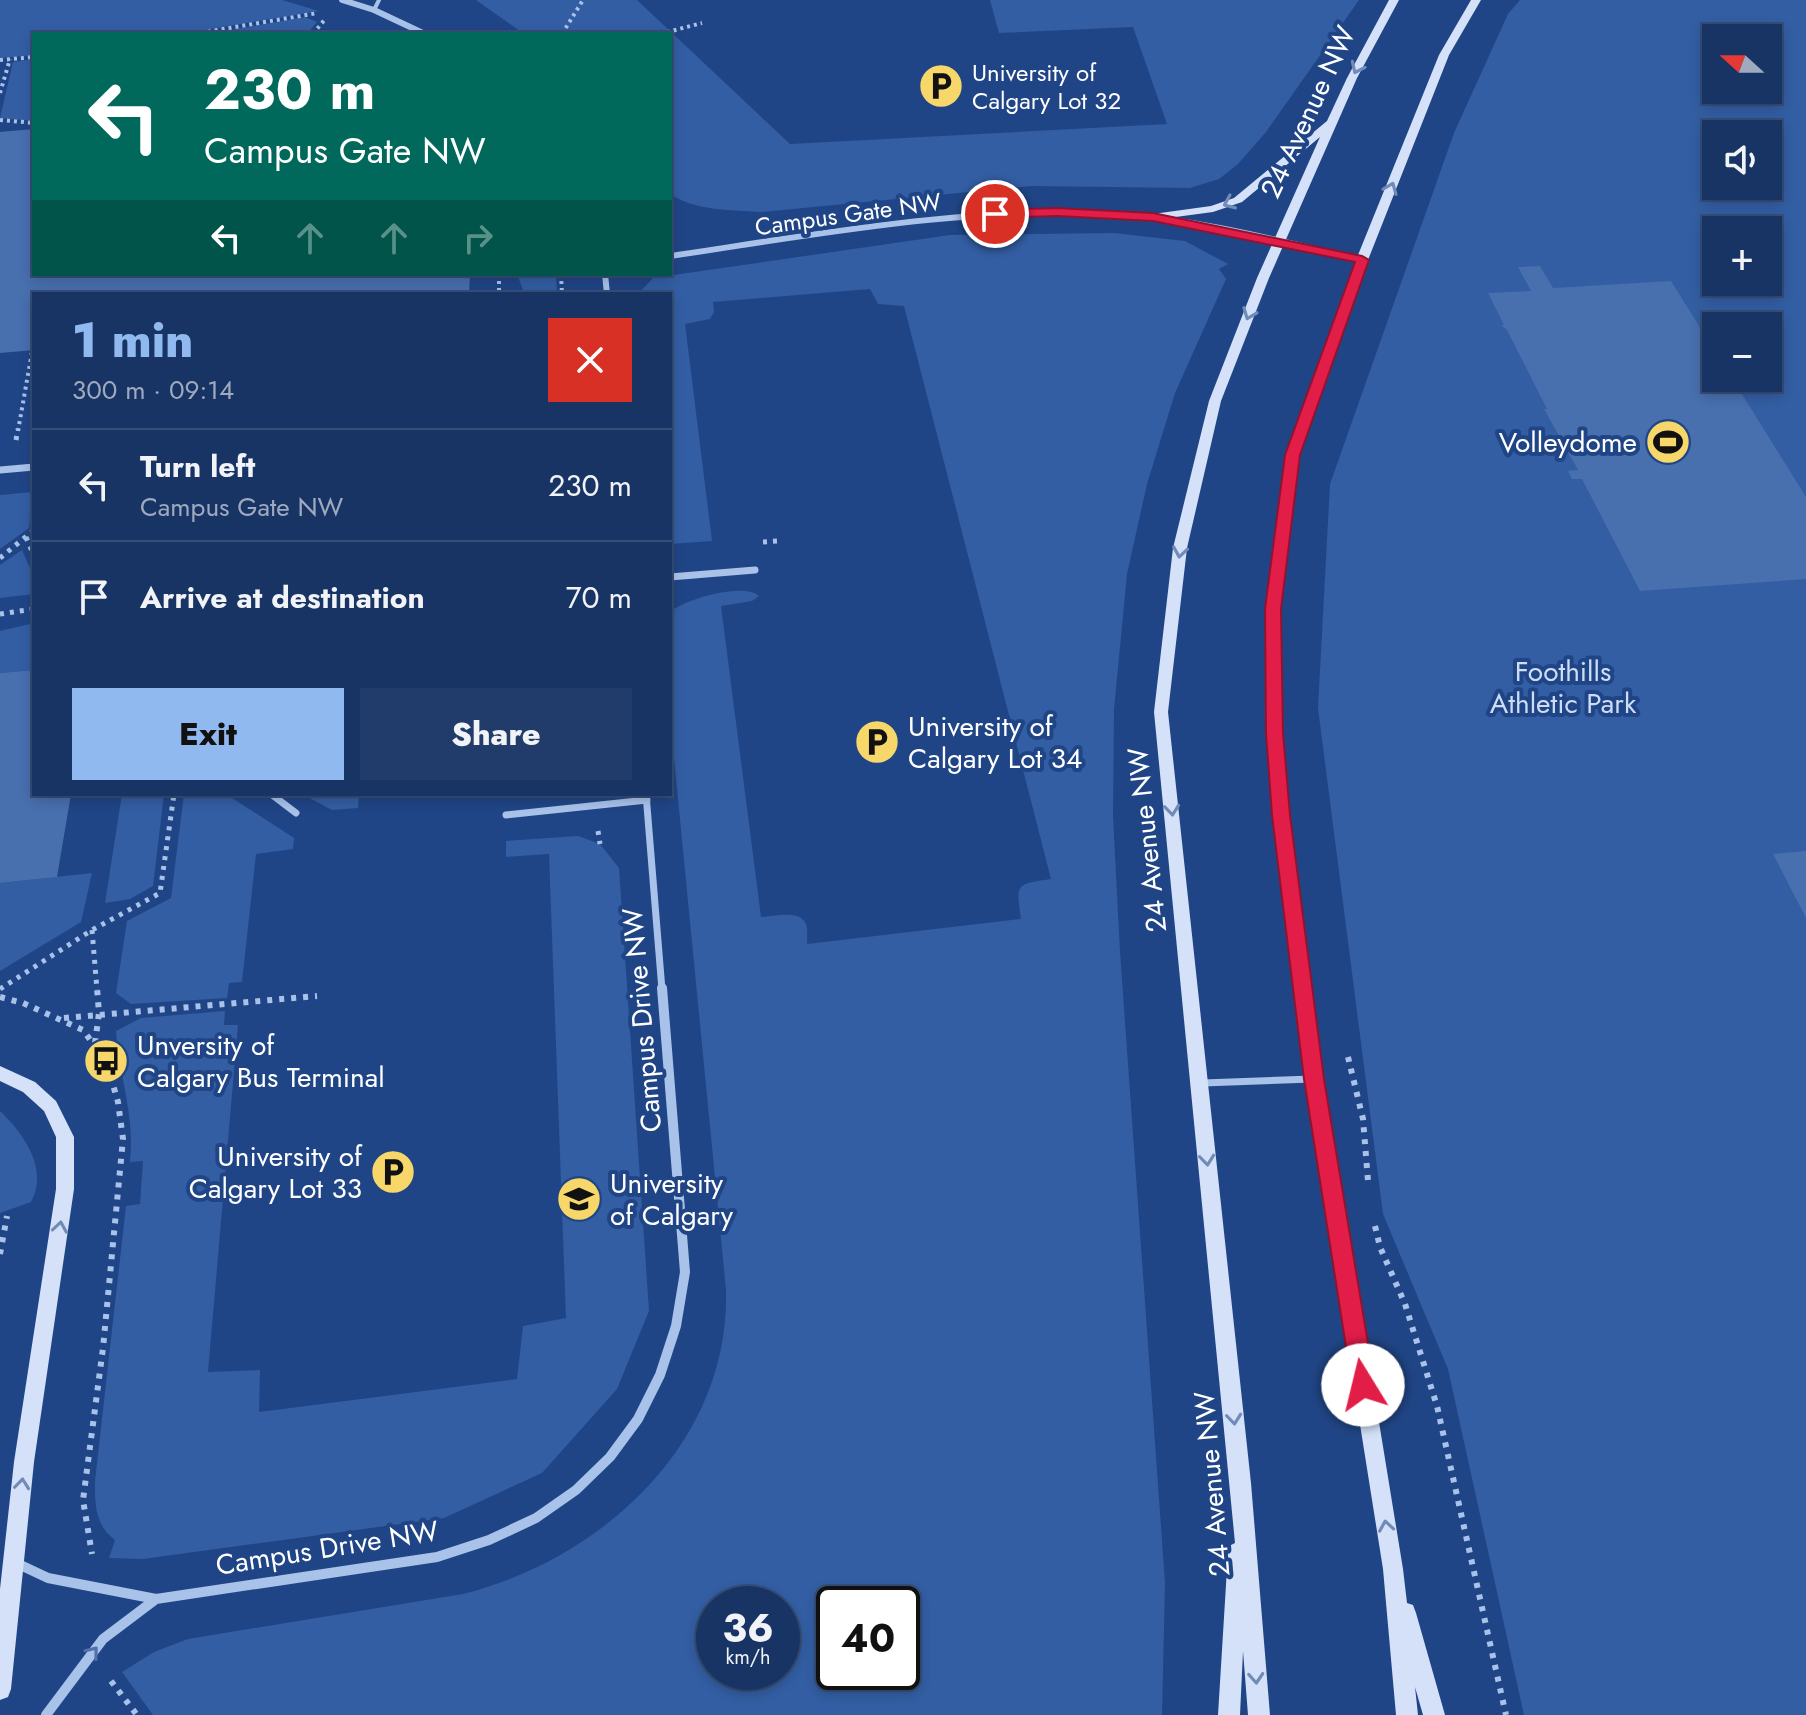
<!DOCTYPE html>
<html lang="en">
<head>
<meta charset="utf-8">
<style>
	:root { --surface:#183464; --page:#213c6a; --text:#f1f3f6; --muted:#9faabf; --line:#364f78; --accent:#90b9f0 }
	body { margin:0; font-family:Jost,sans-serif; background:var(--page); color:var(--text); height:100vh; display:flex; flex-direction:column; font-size:30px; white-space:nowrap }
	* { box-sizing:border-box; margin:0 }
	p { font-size:26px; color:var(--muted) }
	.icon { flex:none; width:44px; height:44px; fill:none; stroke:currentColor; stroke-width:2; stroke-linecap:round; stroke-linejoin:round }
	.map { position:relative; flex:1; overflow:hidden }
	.panel { position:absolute; left:32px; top:292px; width:640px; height:504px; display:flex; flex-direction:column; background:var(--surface); border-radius:0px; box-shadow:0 4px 12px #0003,0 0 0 2px var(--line) }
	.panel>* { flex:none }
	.banner { position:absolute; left:32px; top:32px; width:640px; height:244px; border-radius:0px; box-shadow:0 4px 12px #0003,0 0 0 2px var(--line); background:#00695c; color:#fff; overflow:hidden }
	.needle { width:52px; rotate:291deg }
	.controls { position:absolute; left:1702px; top:24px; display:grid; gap:16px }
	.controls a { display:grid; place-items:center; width:80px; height:80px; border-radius:0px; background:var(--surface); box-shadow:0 4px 12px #0003,0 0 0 2px var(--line); font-size:40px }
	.speed { position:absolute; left:696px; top:1586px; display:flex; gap:16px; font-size:40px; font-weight:700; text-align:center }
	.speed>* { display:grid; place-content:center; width:104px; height:104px; border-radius:50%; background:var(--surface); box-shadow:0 4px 12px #0003,0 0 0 2px var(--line); line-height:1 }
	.speed small { font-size:20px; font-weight:400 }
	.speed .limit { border:4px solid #111; border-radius:12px; background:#fff; color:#111 }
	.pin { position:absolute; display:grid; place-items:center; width:68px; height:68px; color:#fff; margin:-34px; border:4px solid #fff; border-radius:50%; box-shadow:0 2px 8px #0007 }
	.me { position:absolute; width:88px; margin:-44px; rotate:351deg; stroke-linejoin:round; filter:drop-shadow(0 0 6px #0008) }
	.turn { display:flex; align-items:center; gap:28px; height:168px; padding:0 40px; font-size:36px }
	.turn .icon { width:104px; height:104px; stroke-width:2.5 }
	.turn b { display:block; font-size:56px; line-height:68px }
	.lanes { display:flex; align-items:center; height:76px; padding:0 40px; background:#0003; justify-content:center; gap:40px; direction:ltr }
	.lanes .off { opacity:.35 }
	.round { display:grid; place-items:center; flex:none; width:84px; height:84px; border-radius:0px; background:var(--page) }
	.summary { display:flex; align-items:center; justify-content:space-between; height:136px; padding:0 40px }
	h1 { font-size:48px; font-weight:800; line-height:60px; color:var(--accent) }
	.button { display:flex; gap:16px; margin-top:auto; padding:16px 40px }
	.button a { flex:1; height:92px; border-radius:0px; background:var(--accent); color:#111; font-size:32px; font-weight:800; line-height:92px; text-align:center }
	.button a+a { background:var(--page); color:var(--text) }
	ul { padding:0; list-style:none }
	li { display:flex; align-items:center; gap:24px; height:112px; padding:0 40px; border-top:2px solid var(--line) }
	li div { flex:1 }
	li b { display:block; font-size:30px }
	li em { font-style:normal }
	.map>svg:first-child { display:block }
</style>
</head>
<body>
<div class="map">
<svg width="1806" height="1715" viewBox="0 0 1806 1715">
	<rect width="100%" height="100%" fill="#204586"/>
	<path fill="#335ea3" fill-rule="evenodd" d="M0,0H282L319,11L181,34H34V55L0,58Z
		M476,0H637L790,144L1167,124L1133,27L999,33L990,0H1359L1266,132L1238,164L1219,179L1190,188L1031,186L761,212C732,210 695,211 670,194V34H524Z
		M1520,0H1806V1715H1524L1448,1369L1383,1214L1318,708L1330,484L1454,133L1508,14ZM1716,38H1768V90H1716ZM1716,134H1768V186H1716ZM1716,230H1768V282H1716ZM1716,326H1768V378H1716Z
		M305,17L317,22L307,34H208Z
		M34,59V121L0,118L13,62Z
		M1114,233L1185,241L1228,264L1219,269L1226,279L1175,393L1147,484L1127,574L1114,709L1113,816L1120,952L1165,1583L1162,1715H153L122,1672L154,1652L188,1639L463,1594C602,1559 730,1443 726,1290L670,717V612C685,599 744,582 759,596L752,601L721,606L761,917C773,917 799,909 806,924C808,929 807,939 807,944L1021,919C1016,884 1015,884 1051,879L904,306L878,304L870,289L713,302L714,312L710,319L685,324L712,541L670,544V294H638L653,278L950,235ZM714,1604H782V1672H714ZM834,1604H902V1672H834Z
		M517,274H556L557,294H520L523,290Z
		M32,492L29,528L0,549V495Z
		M22,550L34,577V594L0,598V565Z
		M34,623V670L0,673V631Z
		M122,794H164L153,886L130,899L105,903Z
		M184,794H226L294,838L293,849L256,854L242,982L229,983L227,998L131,1004L116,993L127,921L171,898Z
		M302,794H359L358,808L332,810Z
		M578,836L600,844L619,868L649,1311L617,1389L542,1473L444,1518L143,1559L109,1558L115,1540C95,1525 95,1505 95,1481L126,1206L140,1204L143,1161L130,1162C135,1112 119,1078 116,1031L141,1018L225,1011L224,1025H238L208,1372L260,1370L259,1412L517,1379L523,1326L566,1318L549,854L506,857V841Z
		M92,873L81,922L0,971V883Z
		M0,1111C24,1134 49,1169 31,1202L0,1213Z"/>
	<path fill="#486fae" d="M34,129V274H470L469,294H34V350L0,353V132Z
		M1540,266L1553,288L1671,281L1716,353V378H1732L1806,497V579L1640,591L1582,479H1572L1568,471L1578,470L1544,409H1547L1507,330L1501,325H1504L1488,293L1531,291L1518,267Z
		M34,670V794H71L57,877L0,883V673Z
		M1806,851V918L1773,854Z"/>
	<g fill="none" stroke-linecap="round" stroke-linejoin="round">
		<path stroke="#a8c2ea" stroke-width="4" stroke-dasharray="3 4" stroke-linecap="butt" d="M194,34L318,13
			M313,34L326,18
			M562,34L583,0
			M660,34L702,23
			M0,60L34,57
			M0,93L10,59
			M0,120L34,123
			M499,274V294
			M561,274L562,294
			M18,431L32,352"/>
		<path stroke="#a8c2ea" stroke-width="5" stroke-dasharray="4 6" stroke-linecap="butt" d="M16,440L18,429
			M26,537L34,556
			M763,542L778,541
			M0,558L34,530
			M0,614L34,609
			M598,831L600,844
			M92,930L97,990
			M0,989L92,930L160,893L174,794"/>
		<path stroke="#a8c2ea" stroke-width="6" stroke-dasharray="5 7" stroke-linecap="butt" d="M0,997L23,1003L83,1030L106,1061L118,1102L123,1139L103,1348L83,1500L92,1554
			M64,1018L317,996
			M95,1043L99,1013L97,988
			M1348,1057L1363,1119L1368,1181
			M1375,1226L1380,1247L1405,1304L1437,1406L1506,1715
			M0,1254L7,1216
			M111,1681L137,1715"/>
		<path stroke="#a8c2ea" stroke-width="4" d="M374,10L379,0"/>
		<path stroke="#a8c2ea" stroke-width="7" d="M1203,1083L1312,1079"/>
		<path stroke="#a8c2ea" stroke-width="6" d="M342,0L374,10L425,34
			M670,256C820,234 971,205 1123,215C1204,220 1283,242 1362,260
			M605,274L607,294"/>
		<path stroke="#a8c2ea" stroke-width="7" d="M0,470L34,467
			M670,577L755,570
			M271,794L296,813
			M646,794L662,990
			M506,815L647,800"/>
		<path stroke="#a8c2ea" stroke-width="10" d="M14,1562L48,1578L156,1599L437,1557L489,1540L536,1518L576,1490L610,1457L638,1419L660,1375L676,1326L685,1272L662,988
			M46,1715L103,1639L156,1599"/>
		<path fill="#d4e1f8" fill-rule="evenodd" d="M1389,0H1399L1357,78L1269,278L1221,401L1187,548L1168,712L1251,1483L1270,1715H1248L1243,1651L1240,1715H1218L1228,1552L1231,1545L1235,1543L1154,712L1173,548L1209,401L1257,278L1320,137L1242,202L1213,212L1153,220L1147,217L1153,214L1211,206L1234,198L1327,121L1347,78Z
			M1471,0H1481L1449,55L1368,260L1300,455L1280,609L1282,733L1289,815L1323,1079L1403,1569L1407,1603L1413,1605L1416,1613L1445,1715H1423L1415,1687L1418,1715H1396L1383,1569L1305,1079L1273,815L1266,733V609L1286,455L1356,260L1439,55Z
			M0,1066L35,1082L56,1101L74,1137V1189L34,1462L11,1689L8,1697L0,1700V1589L14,1462L56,1189V1137L44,1111L23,1092L0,1081Z"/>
	</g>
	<defs><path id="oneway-chevron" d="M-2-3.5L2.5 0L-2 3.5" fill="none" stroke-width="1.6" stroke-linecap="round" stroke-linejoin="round" transform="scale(2)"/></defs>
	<g stroke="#718bb9">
		<use href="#oneway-chevron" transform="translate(1357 68) rotate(115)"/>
		<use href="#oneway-chevron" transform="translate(1391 188) rotate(-68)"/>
		<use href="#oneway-chevron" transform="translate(1229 203) rotate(157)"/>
		<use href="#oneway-chevron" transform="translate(1249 314) rotate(111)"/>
		<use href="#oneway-chevron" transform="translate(1180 552) rotate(99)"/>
		<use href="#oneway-chevron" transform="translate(1172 810) rotate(84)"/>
		<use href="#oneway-chevron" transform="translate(1207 1160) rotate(84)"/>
		<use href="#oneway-chevron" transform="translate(60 1227) rotate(-81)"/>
		<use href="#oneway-chevron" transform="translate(1234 1419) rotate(84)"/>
		<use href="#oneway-chevron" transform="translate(22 1484) rotate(-84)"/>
		<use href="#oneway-chevron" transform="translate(1386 1526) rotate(-99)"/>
		<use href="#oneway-chevron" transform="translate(1256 1678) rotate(86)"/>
	</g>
	<use stroke="#5071a9" href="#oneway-chevron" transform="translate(93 1652) rotate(-51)"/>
	<path fill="#e11d48" stroke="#92132f" stroke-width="2" d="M1057,208L1153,213L1362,256L1369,260L1300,455L1281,609L1283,733L1290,815L1324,1079L1375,1385L1371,1393L1363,1396L1355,1393L1352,1385L1304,1079L1272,815L1266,733L1265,609L1285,455L1355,262L1153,221L1057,216L995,218L988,214L995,210Z"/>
	<defs>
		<g id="parking-disc" transform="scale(2.3)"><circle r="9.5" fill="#f7d769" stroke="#204586"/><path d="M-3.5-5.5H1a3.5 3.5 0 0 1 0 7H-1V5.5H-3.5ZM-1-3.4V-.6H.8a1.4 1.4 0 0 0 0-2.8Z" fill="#111"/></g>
		<g id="stadium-disc" transform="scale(2.3)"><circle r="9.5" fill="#f7d769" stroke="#204586"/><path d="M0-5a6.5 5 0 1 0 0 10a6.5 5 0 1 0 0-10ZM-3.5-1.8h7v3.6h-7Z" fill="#111"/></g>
		<g id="bus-disc" transform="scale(2.3)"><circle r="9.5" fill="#f7d769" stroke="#204586"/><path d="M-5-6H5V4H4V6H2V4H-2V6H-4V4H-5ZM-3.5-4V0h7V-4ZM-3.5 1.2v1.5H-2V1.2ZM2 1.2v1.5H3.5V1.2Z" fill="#111"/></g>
		<g id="university-disc" transform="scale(2.3)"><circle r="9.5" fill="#f7d769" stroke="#204586"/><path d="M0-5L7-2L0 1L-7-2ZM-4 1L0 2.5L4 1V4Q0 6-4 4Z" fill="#111"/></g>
	</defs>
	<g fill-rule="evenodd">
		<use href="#parking-disc" x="941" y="86"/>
		<use href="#stadium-disc" x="1668" y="442"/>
		<use href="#parking-disc" x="877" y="742"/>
		<use href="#bus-disc" x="106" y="1061"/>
		<use href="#parking-disc" x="393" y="1172"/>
		<use href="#university-disc" x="579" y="1199"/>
	</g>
	<g text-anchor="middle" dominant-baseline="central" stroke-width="8" stroke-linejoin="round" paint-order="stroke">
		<g font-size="24" fill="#fff" stroke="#204586" text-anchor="start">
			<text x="972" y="72">University of<tspan x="972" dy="28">Calgary Lot 32</tspan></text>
		</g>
		<g font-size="24" fill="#fff" stroke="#204586">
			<text transform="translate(848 214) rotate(-8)">Campus Gate NW</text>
		</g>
		<g font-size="28" fill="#fff" stroke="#204586">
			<text transform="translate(1308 112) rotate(-65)">24 Avenue NW</text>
			<text transform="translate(1147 840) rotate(-96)">24 Avenue NW</text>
			<text transform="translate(642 1020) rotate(-95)">Campus Drive NW</text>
			<text transform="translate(1212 1484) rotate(-95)">24 Avenue NW</text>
			<text transform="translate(327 1548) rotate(-9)">Campus Drive NW</text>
		</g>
		<g font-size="28" fill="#fff" stroke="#204586" text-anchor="start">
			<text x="1637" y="442" text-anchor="end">Volleydome</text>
			<text x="908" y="726">University of<tspan x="908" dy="32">Calgary Lot 34</tspan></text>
			<text x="137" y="1045">Unversity of<tspan x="137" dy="32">Calgary Bus Terminal</tspan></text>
			<text x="362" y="1156" text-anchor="end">University of<tspan x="362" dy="32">Calgary Lot 33</tspan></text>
			<text x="610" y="1183">University<tspan x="610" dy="32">of Calgary</tspan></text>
		</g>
		<g font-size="28" fill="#cdddf7" stroke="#204586">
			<text x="1563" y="671">Foothills<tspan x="1563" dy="32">Athletic Park</tspan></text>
		</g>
	</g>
</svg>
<div class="controls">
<a><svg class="needle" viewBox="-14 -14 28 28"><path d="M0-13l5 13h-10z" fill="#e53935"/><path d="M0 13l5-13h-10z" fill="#9faabf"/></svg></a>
<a><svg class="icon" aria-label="sound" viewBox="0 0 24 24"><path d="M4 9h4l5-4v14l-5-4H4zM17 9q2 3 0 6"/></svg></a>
<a>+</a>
<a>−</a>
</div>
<div class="speed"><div>36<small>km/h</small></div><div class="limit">40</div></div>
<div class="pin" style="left:995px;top:214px;background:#d93025"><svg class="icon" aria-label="arrive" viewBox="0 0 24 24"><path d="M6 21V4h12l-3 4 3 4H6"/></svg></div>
<svg class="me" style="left:1363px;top:1385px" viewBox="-20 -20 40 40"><circle r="19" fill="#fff"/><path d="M0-13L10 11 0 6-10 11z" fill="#e11d48"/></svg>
<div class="banner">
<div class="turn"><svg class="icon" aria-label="left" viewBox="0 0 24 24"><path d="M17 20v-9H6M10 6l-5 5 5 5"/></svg><div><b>230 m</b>Campus Gate NW</div></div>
<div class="lanes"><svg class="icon" aria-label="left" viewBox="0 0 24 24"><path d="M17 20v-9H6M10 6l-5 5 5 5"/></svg><svg class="icon off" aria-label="ahead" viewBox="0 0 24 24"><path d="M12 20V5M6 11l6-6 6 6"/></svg><svg class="icon off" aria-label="ahead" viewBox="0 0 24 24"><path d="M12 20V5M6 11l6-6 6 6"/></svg><svg class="icon off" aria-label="right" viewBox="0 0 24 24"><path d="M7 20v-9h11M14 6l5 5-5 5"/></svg></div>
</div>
<section class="panel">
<div class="summary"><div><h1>1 min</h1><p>300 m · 09:14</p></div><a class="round" style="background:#d93025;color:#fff"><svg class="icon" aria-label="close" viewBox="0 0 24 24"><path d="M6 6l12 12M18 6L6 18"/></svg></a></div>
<ul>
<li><svg class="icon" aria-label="left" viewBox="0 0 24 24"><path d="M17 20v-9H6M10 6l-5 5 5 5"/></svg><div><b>Turn left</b><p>Campus Gate NW</p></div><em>230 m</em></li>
<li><svg class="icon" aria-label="arrive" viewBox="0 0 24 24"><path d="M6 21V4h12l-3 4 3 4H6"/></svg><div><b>Arrive at destination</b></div><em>70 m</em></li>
</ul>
<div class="button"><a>Exit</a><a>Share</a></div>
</section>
</div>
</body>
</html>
